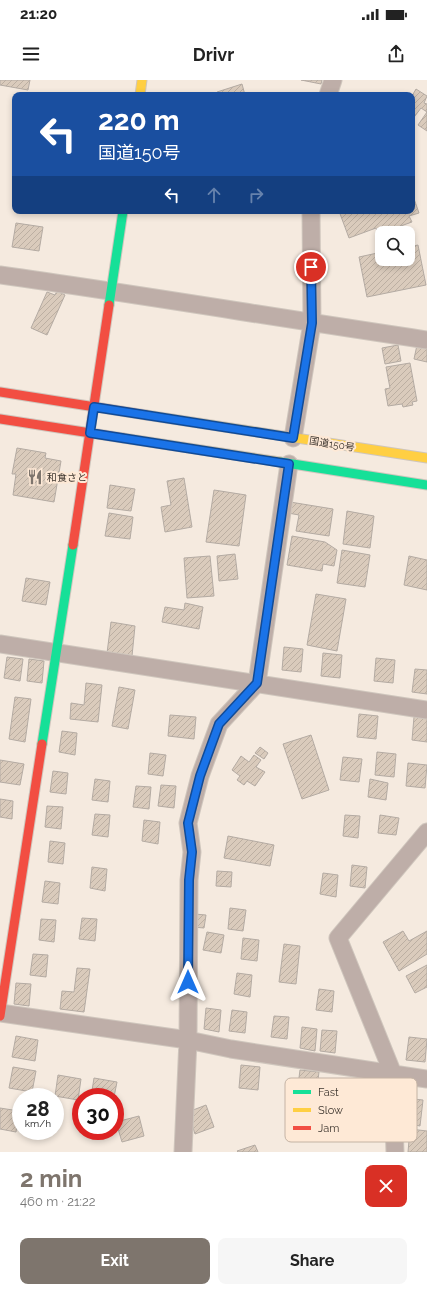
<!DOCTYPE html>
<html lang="en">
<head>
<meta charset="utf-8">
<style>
	:root { --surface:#fff; --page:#f6f6f6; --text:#222; --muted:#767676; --accent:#7e756d }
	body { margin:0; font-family:Raleway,"Noto Sans JP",sans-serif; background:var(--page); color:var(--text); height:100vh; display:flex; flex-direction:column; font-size:15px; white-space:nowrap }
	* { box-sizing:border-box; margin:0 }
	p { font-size:13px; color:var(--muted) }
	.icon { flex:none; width:22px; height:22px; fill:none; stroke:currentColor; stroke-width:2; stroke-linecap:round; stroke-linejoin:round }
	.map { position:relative; height:1072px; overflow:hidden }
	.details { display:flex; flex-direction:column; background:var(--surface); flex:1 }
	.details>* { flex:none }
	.guide { position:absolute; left:12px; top:12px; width:403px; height:122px; border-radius:8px; box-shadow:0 2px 6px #0003; background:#1a4fa0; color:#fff; overflow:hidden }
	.controls { position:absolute; left:375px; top:146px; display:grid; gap:8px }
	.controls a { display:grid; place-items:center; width:40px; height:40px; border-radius:8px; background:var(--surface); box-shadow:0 2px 6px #0003; font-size:20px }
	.speed { position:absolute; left:12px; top:1008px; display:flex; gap:8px; font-size:20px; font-weight:700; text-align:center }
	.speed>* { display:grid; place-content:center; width:52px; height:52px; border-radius:50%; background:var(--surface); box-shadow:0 2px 6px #0003; line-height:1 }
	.speed small { font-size:10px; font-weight:400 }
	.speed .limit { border:6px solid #d22; background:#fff; color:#111 }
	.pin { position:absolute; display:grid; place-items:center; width:34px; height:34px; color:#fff; margin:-17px; border:2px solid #fff; border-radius:50%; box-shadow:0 1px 4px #0007 }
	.me { position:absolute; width:44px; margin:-22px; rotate:0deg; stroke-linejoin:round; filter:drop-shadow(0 0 3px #0008) }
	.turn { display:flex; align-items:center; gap:14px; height:84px; padding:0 20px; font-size:18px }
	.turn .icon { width:52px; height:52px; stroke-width:2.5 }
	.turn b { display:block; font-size:28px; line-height:34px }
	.lanes { display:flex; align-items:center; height:38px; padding:0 20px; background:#0003; justify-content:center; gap:20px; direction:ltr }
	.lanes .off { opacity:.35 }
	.round { display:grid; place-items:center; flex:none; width:42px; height:42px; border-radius:8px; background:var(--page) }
	.head { display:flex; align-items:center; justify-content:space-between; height:68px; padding:0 20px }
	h1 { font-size:24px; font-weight:700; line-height:30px; color:var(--accent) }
	.primary-button { display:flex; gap:8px; margin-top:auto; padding:8px 20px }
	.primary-button a { flex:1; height:46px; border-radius:8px; background:var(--accent); color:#fff; font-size:16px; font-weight:700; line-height:46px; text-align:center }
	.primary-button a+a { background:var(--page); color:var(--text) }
	.status { display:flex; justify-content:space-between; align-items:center; height:28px; padding:0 20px; background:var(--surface); direction:ltr }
	.status svg { height:11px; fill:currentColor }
	header { display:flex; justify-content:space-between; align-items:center; height:52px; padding:0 20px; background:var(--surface); font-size:18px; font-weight:700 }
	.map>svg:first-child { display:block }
</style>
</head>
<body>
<div class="status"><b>21:20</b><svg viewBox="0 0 49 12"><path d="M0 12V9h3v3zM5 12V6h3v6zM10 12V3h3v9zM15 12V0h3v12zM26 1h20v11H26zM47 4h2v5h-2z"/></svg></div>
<header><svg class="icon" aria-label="menu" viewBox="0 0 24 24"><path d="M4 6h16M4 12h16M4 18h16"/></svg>Drivr<svg class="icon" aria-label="share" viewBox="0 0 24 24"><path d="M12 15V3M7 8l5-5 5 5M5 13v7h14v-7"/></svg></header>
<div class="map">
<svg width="427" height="1072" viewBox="0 0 427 1072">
	<defs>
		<pattern id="building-hatch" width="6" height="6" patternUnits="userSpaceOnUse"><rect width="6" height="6" fill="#dacbbc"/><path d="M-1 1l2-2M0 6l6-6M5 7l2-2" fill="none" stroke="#bcafa2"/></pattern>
	</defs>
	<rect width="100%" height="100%" fill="#f5eadf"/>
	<path fill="url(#building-hatch)" stroke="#b4aba3" d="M0,0H30L28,10L0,5Z
		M301,0H322L321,4Z
		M242,4L245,15H218L217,12Z
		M416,9L427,16L424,23L427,24V51L418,45L427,32L421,28L412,40V16Z
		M412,113L419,133L409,136L412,142L378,154L376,148L349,158L339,131H412Z
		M16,143L43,147L39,171L12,167Z
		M418,165L426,205L367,217L359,177L382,172V179H408V167Z
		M57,211L65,215L47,255L31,248L47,212L55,215Z
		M398,265L401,281L385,284L382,268Z
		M417,265L427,267V282L414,279Z
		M410,283L417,321L412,322L413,325L403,327L402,324L388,326L385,309L390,308L386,287Z
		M17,368L46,373L45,378L61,381L54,422L13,415L16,394H12Z
		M184,398L192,447L165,452L161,427L171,425L167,401Z
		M110,405L135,409L131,431L107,428Z
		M214,410L246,415L239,466L206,462Z
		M290,422L333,429L329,456L296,451L299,435L288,433Z
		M347,431L374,436L370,468L343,464Z
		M109,433L133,437L130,459L105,456Z
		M292,456L325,462L337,470L334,486L323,484L322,491L287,485Z
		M342,470L370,475L365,507L337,503Z
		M235,474L238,499L219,501L217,476Z
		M210,476L214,516L187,518L184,478Z
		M409,476L427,480V510L404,505Z
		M26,498L50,502L46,525L22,521Z
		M316,514L346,519L337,571L307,565Z
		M185,523L203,527L199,549L162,542L165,527L184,530Z
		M111,542L135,546L132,576L107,573Z
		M284,567L303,569L301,592L282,590Z
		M323,573L342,575L340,598L321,596Z
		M7,577L23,579L20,601L4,598Z
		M376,578L395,580L393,603L374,601Z
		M29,579L44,581L42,603L27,601Z
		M415,589L427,590V614L412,612Z
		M86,603L102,605L98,642L70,639L71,623L84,625Z
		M119,607L135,610L128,649L112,646Z
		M15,617L31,619L25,662L9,659Z
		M359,634L378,636L376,659L357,657Z
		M170,635L196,637L194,659L168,656Z
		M414,637L427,638V662L412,660Z
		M62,651L77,653L75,675L59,672Z
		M311,655L329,710L302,719L283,664Z
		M260,667L268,673L264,679L255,673Z
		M377,672L396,674L394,697L375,695Z
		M150,673L166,675L163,696L148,694Z
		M254,675L261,680L256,687L265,692L255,706L247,701L244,705L237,700L240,696L232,690L241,676L249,682Z
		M343,677L362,679L359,702L340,700Z
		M0,680L24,684L20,705L0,702Z
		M408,683L427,685L425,708L406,706Z
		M53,691L68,693L66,714L50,712Z
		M95,699L110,701L108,722L92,720Z
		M370,699L388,703L386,720L368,717Z
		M161,705L176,706L174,728L158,726Z
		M136,706L151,707L149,729L133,727Z
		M0,719L13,721L12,739L0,737Z
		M47,726L63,727L61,749L45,747Z
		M95,734L110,735L108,757L92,755Z
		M345,735L360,736L358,758L343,756Z
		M380,735L399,738L396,755L378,753Z
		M144,740L160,742L158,764L142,761Z
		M228,756L274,765L270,786L224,778Z
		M50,761L65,763L63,784L48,782Z
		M352,785L367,787L365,808L350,806Z
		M92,787L107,789L105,811L90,808Z
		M217,791L232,792L231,807L216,806Z
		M323,793L338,795L336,817L320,814Z
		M45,801L60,803L58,824L42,822Z
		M230,828L246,830L243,851L228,849Z
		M194,834L206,835L204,848L193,847Z
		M82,838L97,839L95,861L79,859Z
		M41,839L56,840L54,862L39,860Z
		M403,851L409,861L427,851V874L399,891L383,862Z
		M207,852L224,855L221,873L203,870Z
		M243,858L259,860L257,881L241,879Z
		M284,864L300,866L296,904L279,902Z
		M33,874L48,875L46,897L30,895Z
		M427,885V907L415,913L406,896Z
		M77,888L90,889L84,932L60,929L62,911L74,912Z
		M237,893L252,895L250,917L234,914Z
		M16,903L31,904L29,926L14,924Z
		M319,909L334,911L332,932L316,930Z
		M206,928L221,930L219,952L204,949Z
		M232,930L247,932L245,953L229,951Z
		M274,936L289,937L287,959L271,957Z
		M302,947L317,949L315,971L300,968Z
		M322,950L337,951L335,973L320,971Z
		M16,956L38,960L35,981L12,977Z
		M409,957L427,959L425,982L406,980Z
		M241,985L260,987L258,1010L239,1008Z
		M13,987L36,991L32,1012L9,1008Z
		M300,990L319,992L316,1015L297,1013Z
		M58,995L81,999L78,1020L55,1016Z
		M94,998L117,1002L114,1017H91Z
		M413,1019L423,1020L420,1046L410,1044Z
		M206,1025L214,1047L195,1054L188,1032Z
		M0,1028L19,1031L16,1052L0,1049Z
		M139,1036L144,1056L122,1062L116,1042Z
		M410,1049L427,1051V1072H408Z
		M255,1065L258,1072H238L237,1071Z"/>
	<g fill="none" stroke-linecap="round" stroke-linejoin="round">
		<g stroke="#cfc6bd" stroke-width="19">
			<path id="street" d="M328,15L333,0
				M0,195C143,215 284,239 427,260
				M293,358L312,243L311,131
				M0,564L427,630
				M0,933L188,960L231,969L427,999
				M183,1072L188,960L189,800L192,772L188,743L200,696L219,644L257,603L289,384
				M395,1072L393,1018V994L338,858L427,752"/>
		</g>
		<g stroke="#cfc6bd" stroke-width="11">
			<path id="fast" d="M109,225L123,131
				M280,382L427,405
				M42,664L73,465"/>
		</g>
		<g stroke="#cfc6bd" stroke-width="11">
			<path id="slow" d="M140,15L142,0
				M146,335L427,378
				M123,358L280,382"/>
		</g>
		<g stroke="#cfc6bd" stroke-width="11">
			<path id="jam" d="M0,312L146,335
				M0,339L123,358
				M73,465L109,225
				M0,936L42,664"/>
		</g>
		<use href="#street" stroke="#beaea8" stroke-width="17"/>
		<use href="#fast" stroke="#16e098" stroke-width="9"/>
		<use href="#slow" stroke="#ffcf43" stroke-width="9"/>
		<use href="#jam" stroke="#f24e42" stroke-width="9"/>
	</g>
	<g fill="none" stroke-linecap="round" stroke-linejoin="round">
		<g stroke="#114b97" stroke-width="10">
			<path id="route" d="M188,902L189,800L192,772L188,743L200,696L219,644L257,603L289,384L90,353L94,327L293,358L312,243L311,187"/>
		</g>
		<use href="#route" stroke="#1a73e8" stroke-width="7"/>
	</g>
	<defs>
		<g id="restaurant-bare" transform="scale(1.2)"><path d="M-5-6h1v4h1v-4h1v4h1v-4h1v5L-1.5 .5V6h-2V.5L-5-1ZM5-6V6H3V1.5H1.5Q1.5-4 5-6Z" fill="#7e756d" stroke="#fee9d6" stroke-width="2.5" paint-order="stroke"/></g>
	</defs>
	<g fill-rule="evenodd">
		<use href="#restaurant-bare" x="35" y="397"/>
	</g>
	<g text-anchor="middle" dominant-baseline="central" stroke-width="4" stroke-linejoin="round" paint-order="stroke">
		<g font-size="10" fill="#3e362f" stroke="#fee9d6">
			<text transform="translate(332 364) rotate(9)">国道150号</text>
		</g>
		<g font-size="10" fill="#3e362f" stroke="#fee9d6" text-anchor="start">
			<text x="47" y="397">和食さと</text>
		</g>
	</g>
	<rect x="285" y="998" width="132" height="64" rx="6" fill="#fee9d6" stroke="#c4b3a4" stroke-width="1"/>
	<rect x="293" y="1010" width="18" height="4" fill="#16e098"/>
	<rect x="293" y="1028" width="18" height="4" fill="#ffcf43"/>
	<rect x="293" y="1046" width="18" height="4" fill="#f24e42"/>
	<g font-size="11" fill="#3e362f">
		<text x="318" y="1016">Fast</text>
		<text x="318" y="1034">Slow</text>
		<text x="318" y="1052">Jam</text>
	</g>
</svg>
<div class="controls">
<a><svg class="icon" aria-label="search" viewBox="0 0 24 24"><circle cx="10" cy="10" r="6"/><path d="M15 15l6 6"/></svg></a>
</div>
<div class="speed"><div>28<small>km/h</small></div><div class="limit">30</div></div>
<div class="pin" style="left:311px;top:187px;background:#d93025"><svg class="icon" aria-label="arrive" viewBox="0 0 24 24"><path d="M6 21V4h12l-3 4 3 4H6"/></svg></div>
<svg class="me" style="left:188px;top:902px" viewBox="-20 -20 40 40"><path d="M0-17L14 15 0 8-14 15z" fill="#1a73e8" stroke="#fff" stroke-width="4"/></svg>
<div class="guide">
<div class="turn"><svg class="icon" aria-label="left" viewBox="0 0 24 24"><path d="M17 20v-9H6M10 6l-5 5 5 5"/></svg><div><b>220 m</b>国道150号</div></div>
<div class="lanes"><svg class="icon" aria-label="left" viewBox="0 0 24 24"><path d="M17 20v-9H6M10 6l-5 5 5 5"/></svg><svg class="icon off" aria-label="ahead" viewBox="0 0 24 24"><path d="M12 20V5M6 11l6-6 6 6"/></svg><svg class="icon off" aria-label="right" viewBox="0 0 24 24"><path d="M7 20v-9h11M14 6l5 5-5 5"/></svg></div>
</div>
</div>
<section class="details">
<div class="head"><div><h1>2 min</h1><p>460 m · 21:22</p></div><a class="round" style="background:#d93025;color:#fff"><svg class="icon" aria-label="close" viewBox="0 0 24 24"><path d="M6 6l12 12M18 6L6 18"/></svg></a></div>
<div class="primary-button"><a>Exit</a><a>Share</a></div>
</section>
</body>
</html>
